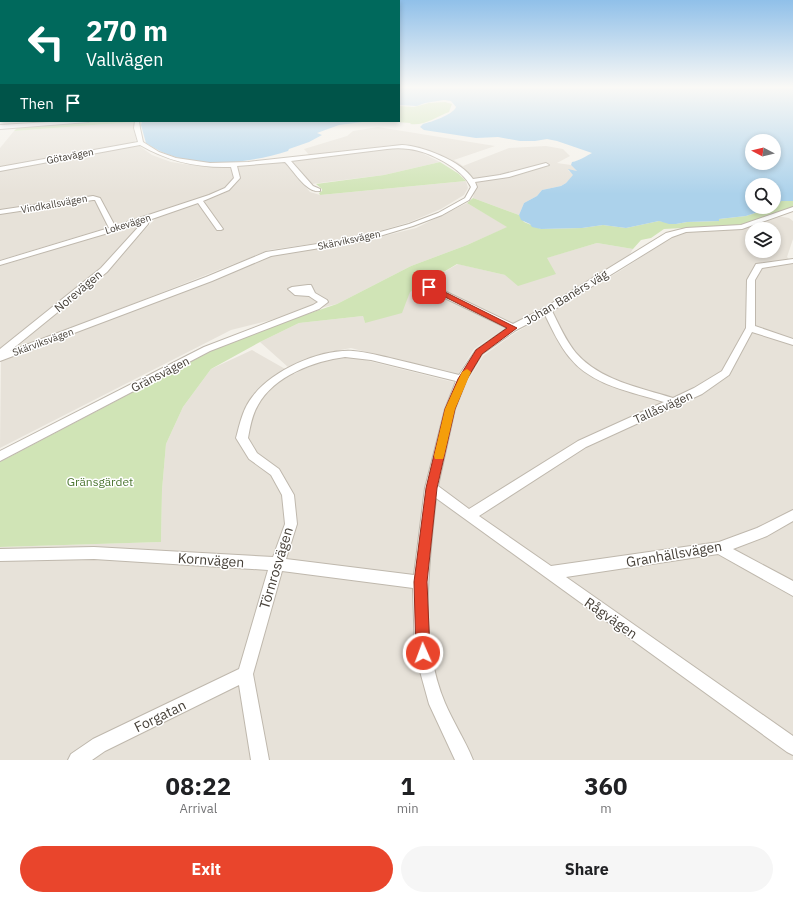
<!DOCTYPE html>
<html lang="en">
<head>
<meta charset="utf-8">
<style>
	:root { --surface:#fff; --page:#f6f6f6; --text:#202124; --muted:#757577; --accent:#e9452c }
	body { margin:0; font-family:"IBM Plex Sans",sans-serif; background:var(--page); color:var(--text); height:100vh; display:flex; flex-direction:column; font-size:15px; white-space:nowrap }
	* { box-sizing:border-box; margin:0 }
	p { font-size:13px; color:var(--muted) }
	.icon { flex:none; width:22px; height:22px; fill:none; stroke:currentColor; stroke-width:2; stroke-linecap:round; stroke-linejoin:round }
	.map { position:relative; height:760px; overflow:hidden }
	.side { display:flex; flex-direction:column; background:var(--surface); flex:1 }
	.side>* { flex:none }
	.banner { position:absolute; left:0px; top:0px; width:400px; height:122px; box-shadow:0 2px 6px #0003; background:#00695c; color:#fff; overflow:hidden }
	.needle { width:26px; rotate:277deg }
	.tools { position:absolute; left:745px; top:134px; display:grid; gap:8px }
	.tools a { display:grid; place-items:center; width:36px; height:36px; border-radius:50%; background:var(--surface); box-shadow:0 2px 6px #0003; font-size:20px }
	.pin { position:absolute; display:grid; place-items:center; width:34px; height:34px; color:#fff; margin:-17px; border-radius:8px; box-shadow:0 2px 6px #0006 }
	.me { position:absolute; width:44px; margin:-22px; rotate:358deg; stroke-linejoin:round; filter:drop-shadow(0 0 3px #0008) }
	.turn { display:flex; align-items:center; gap:14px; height:84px; padding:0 20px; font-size:18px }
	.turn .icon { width:52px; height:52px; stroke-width:2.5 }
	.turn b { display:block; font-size:28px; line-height:34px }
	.then { display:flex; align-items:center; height:38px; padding:0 20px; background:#0003; gap:8px; font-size:15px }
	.eta { display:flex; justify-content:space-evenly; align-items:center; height:68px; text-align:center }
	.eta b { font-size:24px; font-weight:700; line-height:28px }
	.primary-button { display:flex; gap:8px; margin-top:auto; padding:8px 20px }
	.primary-button a { flex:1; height:46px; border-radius:24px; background:var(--accent); color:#fff; font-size:16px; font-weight:700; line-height:46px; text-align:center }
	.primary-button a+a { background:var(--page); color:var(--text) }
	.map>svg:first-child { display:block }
</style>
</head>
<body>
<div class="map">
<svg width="793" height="760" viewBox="0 0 793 760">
	<rect width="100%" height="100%" fill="#f4f1ea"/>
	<path fill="#e7e2d9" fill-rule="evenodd" d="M134,122V131L136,140L134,142L0,168V148L14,131Z
		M378,127L495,146L454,160L463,166L509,148L546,146L563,149L570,156L557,163L571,165L577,171L568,170L574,175L566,183L561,186L542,190L537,196L524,203L519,215L473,198L476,183L460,168L424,148L406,145H393L310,156L304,149L347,136L353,131Z
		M138,145L152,155L171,162L197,166L224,167L284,161L310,192L320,195L466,181L468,188L464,195L441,209L410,222L359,237L269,250L51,336L18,346L107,270L155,219L149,215L0,260V170Z
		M393,147L414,149L440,162L384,175L312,184L292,160L345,155Z
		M467,203L508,227L467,245L411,266L337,304L231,330L0,448L1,361L204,284L266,255L352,244L416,228Z
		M777,216L789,218L793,221V239L787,257L793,263V760H0V547L161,542L162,490L166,444L183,407L211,369L252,350L294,374L323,360L353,357L465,385L483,356L515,333L620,271L669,239L686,232L723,230L746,227ZM752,229H774V251H752Z
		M136,224L138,227L94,275L0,349V266Z
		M597,243L633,249L626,260L502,330L474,349L457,376L351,348L320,354L288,367L260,342L299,323L363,316L365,323L409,292L458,264L505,275L555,274L546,258Z"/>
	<path fill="#d0e4b6" d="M445,102L452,104L449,112C436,117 425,126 410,124L411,123L381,121H399V106L414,107L429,103Z
		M94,121L134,122L14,131L19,126Z
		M440,162L459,174L466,181L320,195L319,193L322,191V189L316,184L384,175Z
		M473,198L519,215L524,222L541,229L582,228L603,225L626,228L659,221L676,224L687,222L719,221V219L746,216L767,209V207H774V205L779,204L781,201H793V207L740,225L664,229L651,238L641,240L633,249L597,243L547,258L556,274L518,286L505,275L457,264L410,292L402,313L365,323L363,316L299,323L260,342L211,369L183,407L166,444L162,490L161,542L0,547V462L236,338L337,304L411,266L467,245L507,227L467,203Z"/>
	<path fill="#acd2eb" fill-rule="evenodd" d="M399,87H793V201H781L779,204L774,205V185H752V207H767V209L746,216L719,219V221L687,222L676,224H669L659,221L626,228L603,225L582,228L541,229L532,227L530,224L521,220L519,215L524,203L537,196L542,190L561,186L566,183L573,175L568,169L577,171L571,165L572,162C579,161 586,156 592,153L557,141L547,139L535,141H520L498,137L476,138L424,130L420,127L423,124C431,122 453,115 456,107L451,101L444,100L425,103L417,106L399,105ZM752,141H774V163H752Z
		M142,121H370L339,125L317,133L322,135L309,142L289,149L288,151C243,165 187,171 146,143L141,125Z"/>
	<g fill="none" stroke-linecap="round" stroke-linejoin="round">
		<g stroke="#bfb8ad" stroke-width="2">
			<path id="minor" d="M66,121H90L88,122L0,129V125Z
				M135,121H139L140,128L143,142L159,152L176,158L210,163L248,162L402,145C423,146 461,161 473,179L500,175L546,163L549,165L509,177L475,182L477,187L469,200L442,215L413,226L363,241L271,256L212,281L0,361V349L101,268L142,223L0,265V261L109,228L95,200H93L0,214V210L93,196L100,198L115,226L209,195L225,188L234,178L231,167C198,168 169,162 140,145L0,171V167L138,142L134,128ZM387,149C394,148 402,148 409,149C429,151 463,169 471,187L465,198L438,213L409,224L362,237L266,252L206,277L10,351L107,272L148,224L149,220L198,203L217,230H221L223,229L203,201L229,190L240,178L237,166L285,162C294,171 306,193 320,191V189L313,186L291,161Z
				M793,207V211L742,229L686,232L672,237L552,311C559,325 566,341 576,353C599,380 641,388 673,398L694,388L722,371L746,328L747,280L756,264L793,259V263L762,268L755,280V326L793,339V345L752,332L729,375L702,394L586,447L479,516L551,566L719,542L757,528L793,510V521L767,536L733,549L793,581V596L718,554L566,577L793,736V755L787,752L436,498C429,566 418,638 445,703C453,722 465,740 473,760H455L429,704L415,653L413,588L282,571L253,674L269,760H251L239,685L105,751L92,760H68L71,754L93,739L239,669L268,570L94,559L0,561V549L94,547L273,557L285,524L282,495L271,475L249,459L236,438C240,423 243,408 253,396C273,370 320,349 353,351C367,352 381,356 394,359C416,364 438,370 459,375L476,350L507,328L426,289V285H432L513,324L544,308L666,233L686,228L741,225ZM545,315C552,329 559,345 570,358C591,385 632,392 664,402L578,441L469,509L438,486L455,409L467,379L482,354L516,330ZM345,357L371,360L456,381L445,409L425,488L414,575L286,559L297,524L294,495L279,469L257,453L248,438C250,427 252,415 258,405C274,376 314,361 345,357Z
				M308,285H311L315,293L327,300L328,302L319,309L210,351L0,461V451L204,347L313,305L318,302L309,296L295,295L288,289L292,287Z"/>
		</g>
		<use href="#minor" fill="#fff" fill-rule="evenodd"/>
	</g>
	<linearGradient id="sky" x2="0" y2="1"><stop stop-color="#90c0e9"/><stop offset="0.45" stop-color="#faf9f6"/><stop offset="1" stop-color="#faf9f6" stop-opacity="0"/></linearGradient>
	<rect width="793" height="194" fill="url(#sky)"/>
	<path fill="#e9452c" stroke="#972d1d" d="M429,284L517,328L482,354L467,379L455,409L437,488L427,582L430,653L428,658L423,660L418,658L416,653L414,582L426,488L445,409L458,379L476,350L507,328L425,287Z"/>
	<path fill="#f59e0b" d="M467,369L471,372L455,409L444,456L443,459H435L434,456L445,409L462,372Z"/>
	<g text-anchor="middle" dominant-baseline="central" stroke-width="3" stroke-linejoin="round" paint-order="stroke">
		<g font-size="10" fill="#474139" stroke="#fff">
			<text transform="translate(70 156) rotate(-11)">Götavägen</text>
			<text transform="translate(54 204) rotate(-10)">Vindkallsvägen</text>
			<text transform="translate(128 224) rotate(-17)">Lokevägen</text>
			<text transform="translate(349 240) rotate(-12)">Skärviksvägen</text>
			<text transform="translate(43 342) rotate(-20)">Skärviksvägen</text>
		</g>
		<g font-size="12" fill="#474139" stroke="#fff">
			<text transform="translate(78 291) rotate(-40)">Norevägen</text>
			<text transform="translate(566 297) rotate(-31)">Johan Banérs väg</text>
			<text transform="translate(160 374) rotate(-27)">Gränsvägen</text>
			<text transform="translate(663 407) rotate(-24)">Tallåsvägen</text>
		</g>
		<g font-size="12" fill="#4b7530" stroke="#fff">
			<text x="100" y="481">Gränsgärdet</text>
		</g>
		<g font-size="14" fill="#474139" stroke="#fff">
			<text transform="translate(674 554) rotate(-10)">Granhällsvägen</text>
			<text transform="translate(211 560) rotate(4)">Kornvägen</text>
			<text transform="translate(276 568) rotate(-73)">Törnrosvägen</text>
			<text transform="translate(611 618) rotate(35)">Rågvägen</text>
			<text transform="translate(160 716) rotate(-26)">Forgatan</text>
		</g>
	</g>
</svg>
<div class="tools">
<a><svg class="needle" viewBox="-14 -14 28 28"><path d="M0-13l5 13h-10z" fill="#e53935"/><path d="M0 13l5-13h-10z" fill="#757577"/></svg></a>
<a><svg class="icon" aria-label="search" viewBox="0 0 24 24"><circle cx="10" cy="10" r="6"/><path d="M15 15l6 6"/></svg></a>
<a><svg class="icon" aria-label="layers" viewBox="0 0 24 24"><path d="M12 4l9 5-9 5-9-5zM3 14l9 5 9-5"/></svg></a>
</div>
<div class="pin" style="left:429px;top:287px;background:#d93025"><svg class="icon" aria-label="arrive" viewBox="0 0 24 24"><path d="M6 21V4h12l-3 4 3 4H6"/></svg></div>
<svg class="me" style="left:423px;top:653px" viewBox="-20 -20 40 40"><circle r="17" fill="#e9452c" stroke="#fff" stroke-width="3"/><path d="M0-11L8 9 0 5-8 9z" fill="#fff"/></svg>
<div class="banner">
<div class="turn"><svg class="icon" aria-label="left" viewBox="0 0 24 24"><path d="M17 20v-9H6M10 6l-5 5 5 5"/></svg><div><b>270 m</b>Vallvägen</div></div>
<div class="then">Then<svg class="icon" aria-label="arrive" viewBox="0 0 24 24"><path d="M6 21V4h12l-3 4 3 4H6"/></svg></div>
</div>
</div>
<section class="side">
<div class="eta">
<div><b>08:22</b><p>Arrival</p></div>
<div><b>1</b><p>min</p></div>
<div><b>360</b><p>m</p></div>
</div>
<div class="primary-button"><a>Exit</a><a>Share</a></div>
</section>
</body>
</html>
